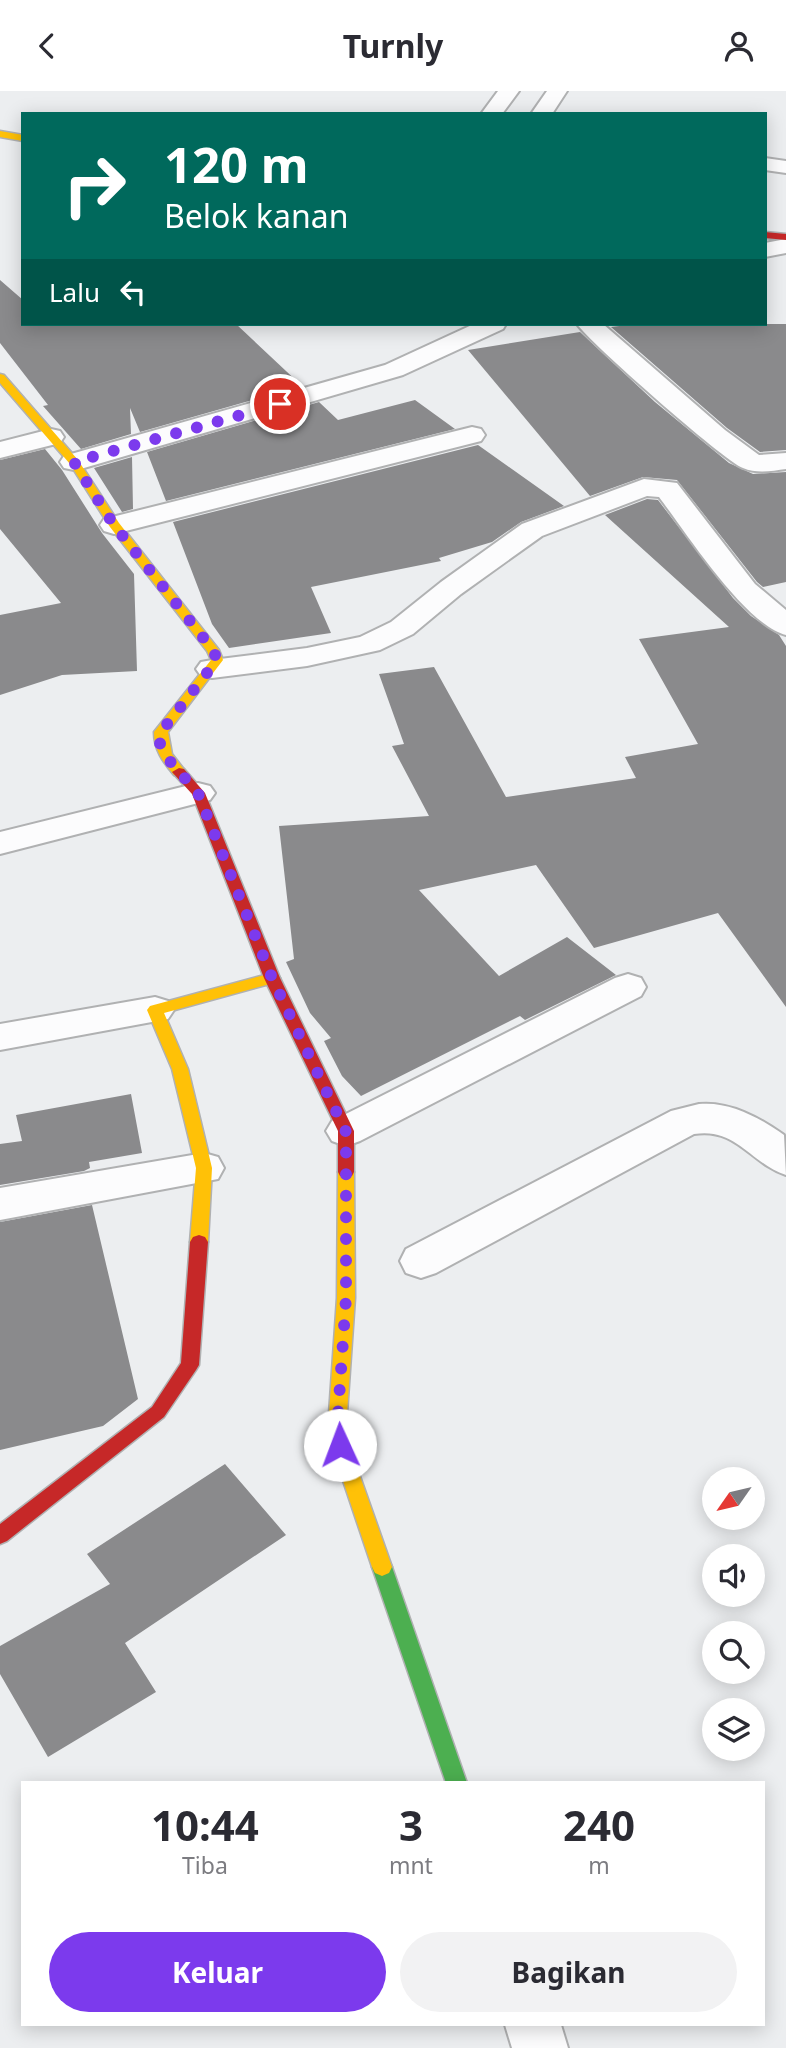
<!DOCTYPE html>
<html lang="id">
<head>
<meta charset="utf-8">
<style>
	:root { --surface:#fff; --page:#f2f2f3; --text:#2b2b33; --muted:#7c7c81; --accent:#7c3aed }
	body { margin:0; font-family:"Noto Sans",sans-serif; background:var(--page); color:var(--text); height:100vh; display:flex; flex-direction:column; font-size:26px; white-space:nowrap }
	* { box-sizing:border-box; margin:0 }
	p { font-size:23px; color:var(--muted) }
	.icon { flex:none; width:38px; height:38px; fill:none; stroke:currentColor; stroke-width:2; stroke-linecap:round; stroke-linejoin:round }
	.map { position:relative; flex:1; overflow:hidden }
	.sheet { position:absolute; left:21px; top:1690px; width:744px; height:245px; display:flex; flex-direction:column; background:var(--surface); border-radius:0px; box-shadow:0 4px 18px #0003 }
	.sheet>* { flex:none }
	.top-card { position:absolute; left:21px; top:21px; width:746px; height:214px; border-radius:0px; box-shadow:0 4px 18px #0003; background:#00695c; color:#fff; overflow:hidden }
	.needle { width:46px; rotate:236deg }
	.fabs { position:absolute; left:702px; top:1376px; display:grid; gap:14px }
	.fabs a { display:grid; place-items:center; width:63px; height:63px; border-radius:50%; background:var(--surface); box-shadow:0 4px 18px #0003; font-size:35px }
	.pin { position:absolute; display:grid; place-items:center; width:60px; height:60px; color:#fff; margin:-30px; border:4px solid #fff; border-radius:50%; box-shadow:0 2px 7px #0007 }
	.me { position:absolute; width:77px; margin:-38px; rotate:358deg; stroke-linejoin:round; filter:drop-shadow(0 0 5px #0008) }
	.turn { display:flex; align-items:center; gap:24px; height:147px; padding:0 28px; font-size:32px }
	.turn .icon { width:91px; height:91px; stroke-width:2.5 }
	.turn b { display:block; font-size:49px; line-height:60px }
	.then { display:flex; align-items:center; height:66px; padding:0 28px; background:#0003; gap:14px; font-size:26px }
	.eta { display:flex; justify-content:space-evenly; align-items:center; height:119px; text-align:center }
	.eta b { font-size:42px; font-weight:700; line-height:49px }
	.button { display:flex; gap:14px; margin-top:auto; padding:14px 28px }
	.button a { flex:1; height:80px; border-radius:42px; background:var(--accent); color:#fff; font-size:28px; font-weight:700; line-height:80px; text-align:center }
	.button a+a { background:var(--page); color:var(--text) }
	header { display:flex; justify-content:space-between; align-items:center; height:91px; padding:0 28px; background:var(--surface); font-size:32px; font-weight:700 }
	.map>svg:first-child { display:block }
</style>
</head>
<body>
<header><svg class="icon" aria-label="back" viewBox="0 0 24 24"><path d="M15 5l-7 7 7 7"/></svg>Turnly<svg class="icon" aria-label="person" viewBox="0 0 24 24"><circle cx="12" cy="8" r="4"/><path d="M4 21q1-7 8-7t8 7"/></svg></header>
<div class="map">
<svg width="786" height="1957" viewBox="0 0 786 1957">
	<rect width="100%" height="100%" fill="#eceef0"/>
	<path fill="#8a8a8c" d="M0,189L23,209V233H236L302,295L140,341L130,317L131,343L81,358L43,315L48,314L0,252Z
		M636,233H786V359L760,361L727,337L611,236Z
		M580,241L655,311L729,372L753,383L786,381V491L763,496L757,491L677,389L643,386L590,405L468,259Z
		M415,309L455,338L166,410L147,361L319,311L338,329Z
		M478,354L564,415L521,431L492,451L439,467L441,470L311,496L331,542L229,557L212,533L173,431Z
		M45,358L62,379L102,442L134,483L137,580L62,584L0,604V524L61,512L0,438V369Z
		M132,366L133,418L122,421L94,377Z
		M647,408L658,409L733,507L751,525L779,544L786,555V916L718,822L594,857L536,774L419,799L499,885L567,846L616,884L525,929L520,925L361,1005L342,985L324,950L331,947L310,922L286,871L294,868L279,735L429,725L392,655L404,653L379,583L434,576L506,706L636,687L625,666L698,653L639,548L729,536L605,424Z
		M131,1003L142,1062L89,1071L90,1077L84,1080L0,1094V1053L22,1050L16,1024Z
		M92,1114L138,1308L103,1335L0,1359V1131Z
		M225,1373L286,1444L125,1552L156,1601L48,1666L0,1583V1555L110,1493L87,1463Z"/>
	<g fill="none" stroke-linecap="round" stroke-linejoin="round">
		<g stroke="#b0b1b2" stroke-width="4">
			<path id="lane" d="M765,67L786,70V82L765,79Z"/>
		</g>
		<g stroke="#b0b1b2" stroke-width="4">
			<path id="street" d="M498,0H519L502,23H481Z
				M547,0H567L552,23H531Z
				M786,148V162L765,166V152Z
				M474,233H506L503,238L403,284L84,377L74,379L64,377L60,371L64,365L385,274Z
				M577,233H603L725,339L759,364L786,362V378C772,380 757,383 743,377C724,370 588,250 577,233Z
				M472,336L481,338L485,344L481,350L114,443L104,440L100,434L104,428Z
				M51,338L60,340L64,346L60,352L0,367V351Z
				M644,388L677,392L755,493L786,519V544C745,534 685,440 659,406L647,405L542,445L461,503L413,543L380,559L307,575L212,587L201,585L196,578L201,571L212,569L307,557L360,546L391,531L441,491L522,433Z
				M198,692L210,695L215,702L210,709L0,763V741Z
				M628,883L641,887L646,896L641,905L360,1050L346,1055L332,1050L326,1040L332,1030L615,887Z
				M155,906L168,910L174,919L168,928L0,959V933Z
				M699,1013C730,1010 760,1027 784,1044L786,1084C751,1073 737,1036 694,1043L436,1182L421,1187L406,1182L400,1170L406,1158L671,1020Z
				M204,1062L218,1066L224,1077L218,1088L0,1129V1097Z
				M505,1934H561L568,1957H512Z"/>
		</g>
		<g stroke="#b0b1b2" stroke-width="3">
			<path id="fast" d="M382,1467L389,1470L392,1476L467,1692H446L372,1476L375,1470Z"/>
		</g>
		<g stroke="#b0b1b2" stroke-width="3">
			<path id="slow" d="M0,40L23,44V50L0,46Z
				M0,283L4,284L78,369L119,432L219,559L223,569L168,641L172,663L186,681L184,684H174C163,671 154,659 154,641L211,569L207,560L110,436L70,373L0,292Z
				M272,882L277,883L280,887L277,891L164,922L188,978L212,1077L208,1151L205,1156H193L190,1151L196,1077L172,978L147,919L150,915Z
				M346,1075L352,1077L354,1081L355,1207L346,1337L349,1354L392,1476L389,1482L382,1485L375,1482L372,1476L331,1354L328,1337L337,1207L338,1081L340,1077Z"/>
		</g>
		<g stroke="#b0b1b2" stroke-width="3">
			<path id="jam" d="M765,141L786,143V149L765,147Z
				M179,677L184,678L205,702L280,887L354,1040V1081L352,1085H340L338,1081V1040L264,887L192,703L172,681Z
				M199,1144L205,1146L208,1151L199,1274L196,1279L164,1326L7,1450L0,1453V1433L152,1316L181,1272L190,1151L193,1146Z"/>
		</g>
		<use href="#lane" fill="#fcfcfd" fill-rule="evenodd"/>
		<use href="#street" fill="#fcfcfd" fill-rule="evenodd"/>
		<use href="#fast" fill="#4caf50" fill-rule="evenodd"/>
		<use href="#slow" fill="#ffc107" fill-rule="evenodd"/>
		<use href="#jam" fill="#c62828" fill-rule="evenodd"/>
	</g>
	<g fill="none" stroke-linecap="round" stroke-linejoin="round">
		<path stroke="#7c3aed" stroke-width="12" stroke-dasharray="0 21.6" d="M280,313L74,371L114,434L213,559L217,569L161,641L160,653L167,667L198,702L272,887L346,1041V1207L337,1337L340,1354"/>
	</g>
</svg>
<div class="fabs">
<a><svg class="needle" viewBox="-14 -14 28 28"><path d="M0-13l5 13h-10z" fill="#e53935"/><path d="M0 13l5-13h-10z" fill="#7c7c81"/></svg></a>
<a><svg class="icon" aria-label="sound" viewBox="0 0 24 24"><path d="M4 9h4l5-4v14l-5-4H4zM17 9q2 3 0 6"/></svg></a>
<a><svg class="icon" aria-label="search" viewBox="0 0 24 24"><circle cx="10" cy="10" r="6"/><path d="M15 15l6 6"/></svg></a>
<a><svg class="icon" aria-label="layers" viewBox="0 0 24 24"><path d="M12 4l9 5-9 5-9-5zM3 14l9 5 9-5"/></svg></a>
</div>
<div class="pin" style="left:280px;top:313px;background:#d93025"><svg class="icon" aria-label="arrive" viewBox="0 0 24 24"><path d="M6 21V4h12l-3 4 3 4H6"/></svg></div>
<svg class="me" style="left:340px;top:1354px" viewBox="-20 -20 40 40"><circle r="19" fill="#fff"/><path d="M0-13L10 11 0 6-10 11z" fill="#7c3aed"/></svg>
<div class="top-card">
<div class="turn"><svg class="icon" aria-label="right" viewBox="0 0 24 24"><path d="M7 20v-9h11M14 6l5 5-5 5"/></svg><div><b>120 m</b>Belok kanan</div></div>
<div class="then">Lalu<svg class="icon" aria-label="left" viewBox="0 0 24 24"><path d="M17 20v-9H6M10 6l-5 5 5 5"/></svg></div>
</div>
<section class="sheet">
<div class="eta">
<div><b>10:44</b><p>Tiba</p></div>
<div><b>3</b><p>mnt</p></div>
<div><b>240</b><p>m</p></div>
</div>
<div class="button"><a>Keluar</a><a>Bagikan</a></div>
</section>
</div>
</body>
</html>
